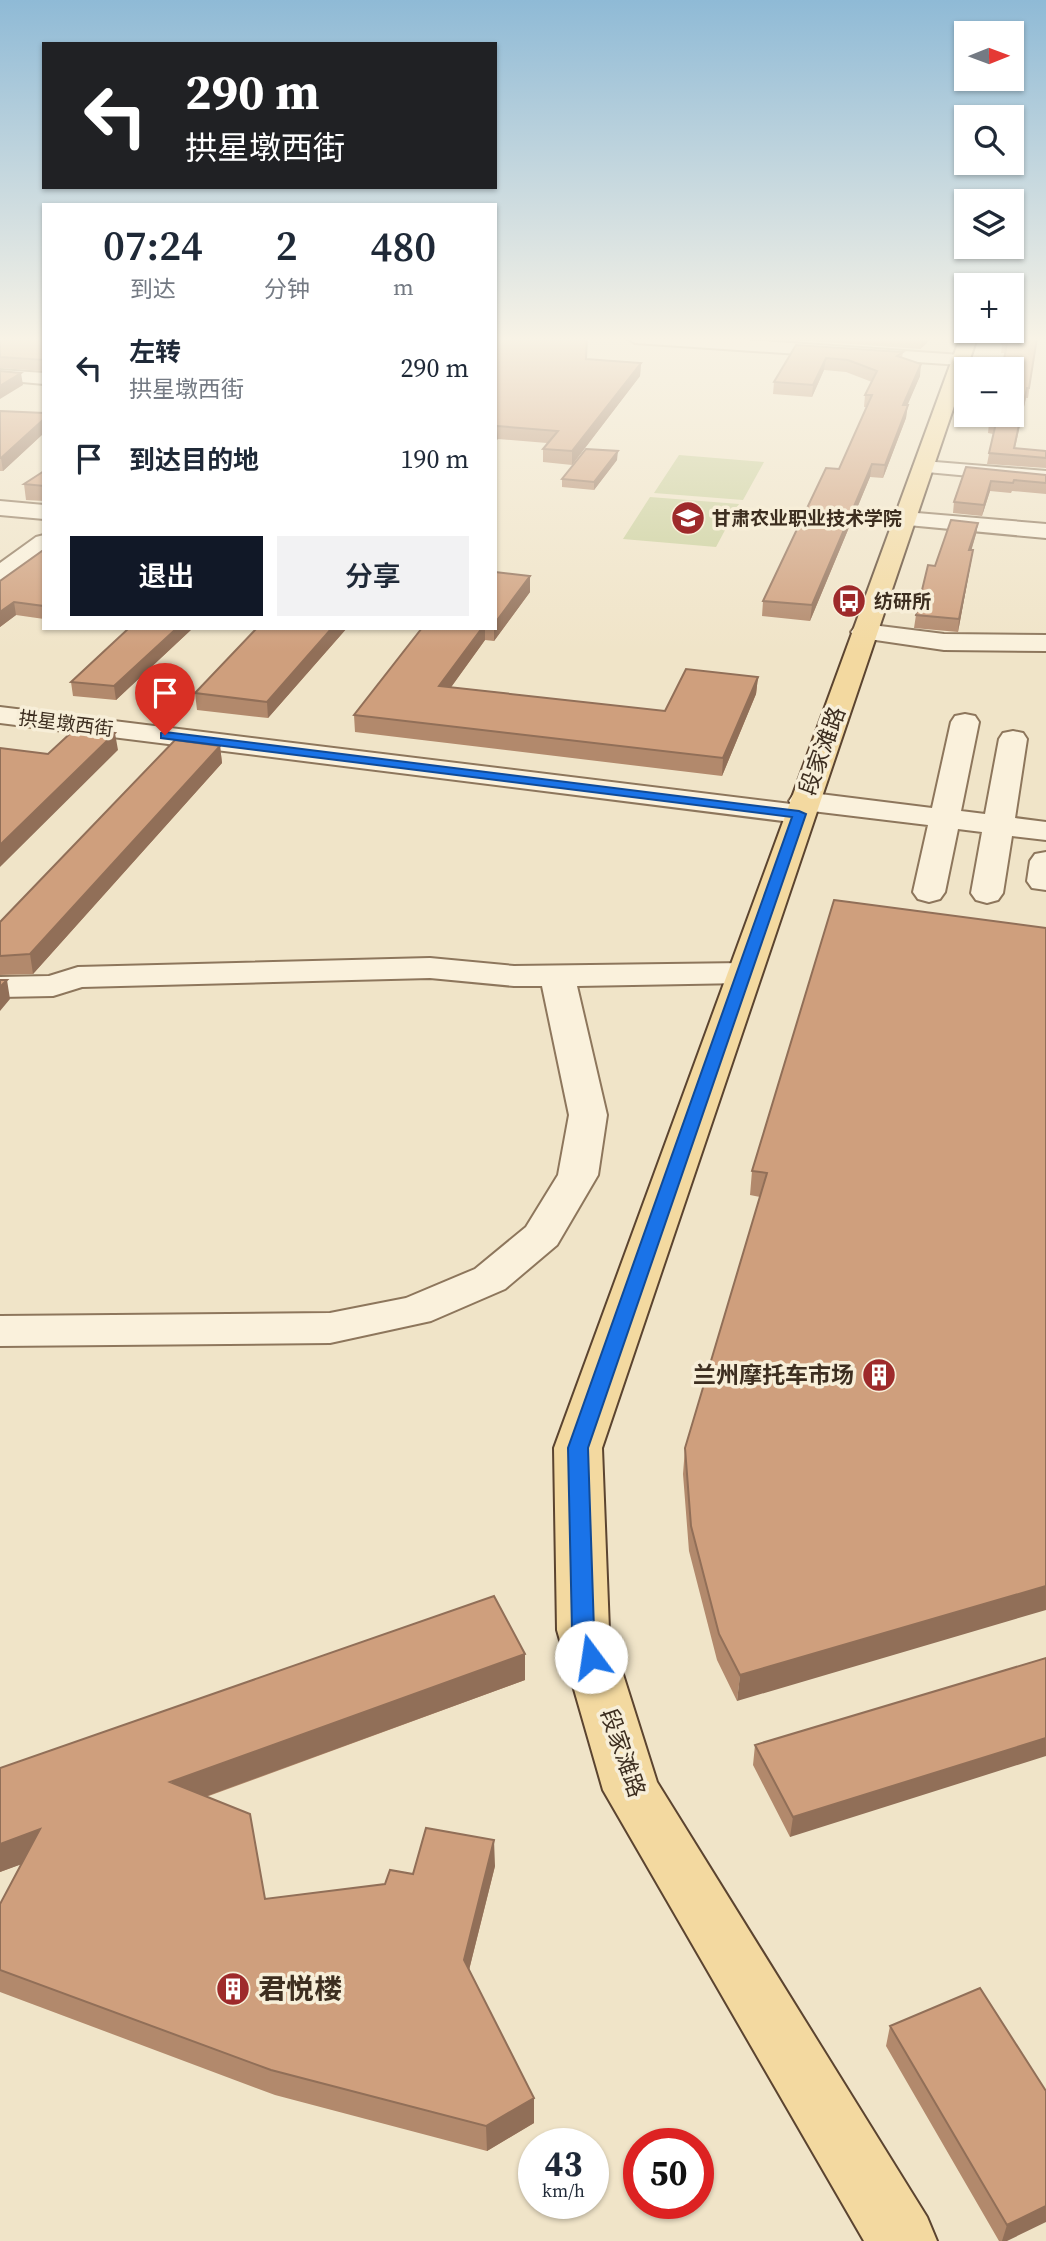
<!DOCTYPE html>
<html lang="zh">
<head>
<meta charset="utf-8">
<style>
	:root { --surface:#fff; --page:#f2f2f3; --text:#1f2937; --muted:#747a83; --accent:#111827 }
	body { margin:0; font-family:"Source Serif 4","Noto Sans SC",serif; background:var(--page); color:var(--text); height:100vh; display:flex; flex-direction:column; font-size:26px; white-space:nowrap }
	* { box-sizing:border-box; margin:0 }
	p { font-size:23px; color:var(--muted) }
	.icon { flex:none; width:38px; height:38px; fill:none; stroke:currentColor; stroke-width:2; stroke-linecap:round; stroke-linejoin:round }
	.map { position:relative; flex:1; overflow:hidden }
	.sheet { position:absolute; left:42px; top:203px; width:455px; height:427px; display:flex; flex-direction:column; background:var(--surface); border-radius:0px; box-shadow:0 2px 5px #0004 }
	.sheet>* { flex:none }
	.hud { position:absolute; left:42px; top:42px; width:455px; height:147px; border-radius:0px; box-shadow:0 2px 5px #0004; background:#202124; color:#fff; overflow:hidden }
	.needle { width:46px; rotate:89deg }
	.fabs { position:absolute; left:954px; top:21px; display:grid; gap:14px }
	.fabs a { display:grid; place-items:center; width:70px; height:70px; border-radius:0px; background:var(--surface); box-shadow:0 2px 5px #0004; font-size:35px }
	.speed { position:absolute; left:518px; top:2128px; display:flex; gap:14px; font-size:35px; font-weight:700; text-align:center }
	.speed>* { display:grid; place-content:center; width:91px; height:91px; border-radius:50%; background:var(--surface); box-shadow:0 2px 5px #0004; line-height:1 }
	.speed small { font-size:18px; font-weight:400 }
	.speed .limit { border:10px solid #d22; background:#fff; color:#111 }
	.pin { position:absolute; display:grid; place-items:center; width:60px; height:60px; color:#fff; margin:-72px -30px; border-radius:50% 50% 50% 0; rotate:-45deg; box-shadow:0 0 7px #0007 }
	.pin .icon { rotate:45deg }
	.me { position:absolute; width:77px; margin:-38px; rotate:346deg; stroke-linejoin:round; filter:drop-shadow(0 0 5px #0008) }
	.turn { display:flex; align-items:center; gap:24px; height:147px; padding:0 28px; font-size:32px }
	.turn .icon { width:91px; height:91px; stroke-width:2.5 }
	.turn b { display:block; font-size:49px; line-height:60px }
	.eta { display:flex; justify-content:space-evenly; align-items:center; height:119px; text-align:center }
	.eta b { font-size:42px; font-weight:600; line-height:49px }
	.action { display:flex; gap:14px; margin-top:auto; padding:14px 28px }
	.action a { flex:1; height:80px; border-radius:0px; background:var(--accent); color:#fff; font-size:28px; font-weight:600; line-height:80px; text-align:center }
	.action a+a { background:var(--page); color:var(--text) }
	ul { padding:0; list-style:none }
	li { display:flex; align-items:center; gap:21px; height:91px; padding:0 28px }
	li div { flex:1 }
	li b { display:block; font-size:26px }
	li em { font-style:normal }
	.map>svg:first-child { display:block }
</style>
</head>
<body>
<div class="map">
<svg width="1046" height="2241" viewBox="0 0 1046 2241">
	<rect width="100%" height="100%" fill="#f0e4c8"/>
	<path fill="#c9cf9b" d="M679,455L764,462L743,500L654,493Z
		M650,497L739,504L716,547L623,539Z"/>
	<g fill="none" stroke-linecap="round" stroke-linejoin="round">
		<g stroke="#8d765c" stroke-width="4">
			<path id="minor" d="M627,338H718L961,355L970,360L961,365L635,343Z
				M0,370L44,373V384L0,380Z
				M923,461L1046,471V483L916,471L913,467L916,463Z
				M0,501L44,505V519L0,515Z
				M905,512L1046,524V538L897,524L894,519L897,514Z
				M44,535V553L8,579L0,581V563L36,537Z
				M864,624L944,634L1046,635V651L944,650L855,637L851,632L855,627Z
				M0,707L791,804L789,801L793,795L804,792L932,808L951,722L955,716L965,714L975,716L979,722L961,811L985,814L999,739L1003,733L1013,731L1023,733L1027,739L1015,818L1046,822V840L1012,836L1003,893L998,900L987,903L976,900L971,893L982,832L958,829L945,892L940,899L929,902L918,899L913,892L928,825L812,811L814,814L810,820L799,823L0,723Z
				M1046,852V890L1032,888L1027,881L1030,861L1035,854Z
				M430,958L514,966L744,963L756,966L761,973L756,980L744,983L577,986L607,1115L598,1175L557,1245L505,1289L431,1321L330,1343L0,1346V1316L330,1313L406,1298L475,1269L526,1227L558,1175L569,1115L542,986H514L430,978L82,987L53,996L0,997V977L49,976L78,967Z"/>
		</g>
		<g stroke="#5b4430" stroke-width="4">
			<path id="major" d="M960,338H977L602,1448L609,1630L657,1782L927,2217L937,2241H864L603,1790L557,1630L554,1448Z"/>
		</g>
		<use href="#minor" fill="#faf1dc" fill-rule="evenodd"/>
		<use href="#major" fill="#f3d9a0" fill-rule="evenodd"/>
	</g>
	<path fill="#b2896c" d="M0,338H44V371L0,368Z
		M495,338L586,359L641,363L640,376L572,465L543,462V449L547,443L498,439L495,441Z
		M767,338H929L927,343L920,349Z
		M1003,338H1037L1028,398H1026L1015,448L1046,451V468L987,464L993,434L988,433L989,423L1012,415L1005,353H1001Z
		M796,345L903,352L902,358L920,376L907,405L906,418L883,478L870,477L810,621L762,616L763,601L839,469L867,407H864L865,395L872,382L846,372L824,370L812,397L773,394L774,382Z
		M0,411L44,413V433L3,471H0Z
		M617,460L594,490L562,487V479Z
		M966,467L1046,475V494L1012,491L1011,493L990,491L982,516L953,513L954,502Z
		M44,471V501L26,500L24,484Z
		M978,523L976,534L971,550H973L971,562L958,632L914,628L916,615L935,566Z
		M44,551V619L16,615L0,627V581Z
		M530,576V592L494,641L485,640L451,687L665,711L758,677L756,694L722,776L355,732L354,715L422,628H495Z
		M129,628H193L116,700L73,696L71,682Z
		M347,628L268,718L197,710L195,693Z
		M220,746L222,763L33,974L0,975V922Z
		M834,900L737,1701L717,1660L689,1551L683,1474L685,1448L760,1197L750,1195L752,1171Z
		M525,1654V1680L206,1797L265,1899L385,1884L413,1874L495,1866L469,1970L534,2098V2123L487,2151L275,2095L0,1992V1904L21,1864L0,1872V1768Z
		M1046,1658L790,1837L753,1765L755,1745Z
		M890,2026L1046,2091L1007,2241H999L886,2046Z"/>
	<path fill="#916f58" d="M922,338H929L927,343L920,349Z
		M826,358L824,370L812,397L813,385Z
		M641,363L640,376L572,465V451Z
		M921,364L920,376L902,418L903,405Z
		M21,373L23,385L0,399V386Z
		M908,405L906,418L883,478L885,465Z
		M44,419V433L3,471L1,458Z
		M497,426L498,439L495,441V428Z
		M618,451L617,460L594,490V482Z
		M872,464L870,477L810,621L812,605Z
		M991,481L990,491L982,516L984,505Z
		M978,523L976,534L968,562L969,550Z
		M973,550L971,562L958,632L959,619Z
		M530,576V592L494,641V628H495V623Z
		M14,602L16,615L0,627V612Z
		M177,628H193L116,700L114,686Z
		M332,628H347L268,718L267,702Z
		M482,628H485V640L439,704V686Z
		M758,677L756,694L722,776L723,758Z
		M115,733L118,750L0,867V845Z
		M220,746L222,763L33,974L30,954Z
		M7,980L10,999L0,1011V987Z
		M1046,1586V1610L737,1701L740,1675Z
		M525,1654V1680L174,1808L170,1782Z
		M1046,1738V1756L790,1837L793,1817Z
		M40,1829L47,1855L0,1872V1844Z
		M494,1840L495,1866L465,1986L464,1960Z
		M534,2098V2123L487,2151L486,2126Z
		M1046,2206V2222L1007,2241H1002L1007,2225Z"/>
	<path fill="#cf9f7d" stroke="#916f58" stroke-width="2" d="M0,338H44V360L0,357Z
		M495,338H587L586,359L641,363L572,451L543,449L558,431L497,426L495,428Z
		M1003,338H1037L1029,388H1027L1014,448L1046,451V458L989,453L996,423H989L991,415H1012V369H1002L1007,344H1002Z
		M796,345L903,352L897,356L921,364L903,405H908L885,465L872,464L812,605L763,601L826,468L839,469L872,395H865L877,371L848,360L826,358L813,385L774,382Z
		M0,371L21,373L0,386Z
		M0,411L44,413V419L1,458H0Z
		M586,449L618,451L594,482L562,479Z
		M966,467L1046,475V483L1014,480L1013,483L991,481L984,505L954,502Z
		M44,471V486L24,484Z
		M951,520L978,523L969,550H973L959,619L916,615L928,565L935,566Z
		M42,551H44V606L14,602L0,612V581Z
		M495,572L530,576L495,623Z
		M129,628H177L114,686L71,682Z
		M257,628H332L267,702L195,693Z
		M422,628H482L439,686L665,711L686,669L758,677L723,758L354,715Z
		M76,728L115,733L0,845V748L48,754Z
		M175,740L220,746L30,954L0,956V922Z
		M834,900L1046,928V1586L740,1675L719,1634L691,1526L685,1448L767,1173L752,1171Z
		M0,980H7L0,987Z
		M494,1596L525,1654L170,1782L250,1814L265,1899L385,1884L390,1870L413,1874L426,1828L494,1840L464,1960L534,2098L486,2126L271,2070L0,1970V1904L40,1829L0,1844V1768Z
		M1046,1658V1738L793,1817L755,1745Z
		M980,1988L1046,2091V2206L1007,2225L890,2026Z"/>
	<linearGradient id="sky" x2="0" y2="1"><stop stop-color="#8fbad6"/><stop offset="0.52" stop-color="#f8f3e6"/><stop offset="1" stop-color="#f8f3e6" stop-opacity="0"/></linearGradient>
	<rect width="1046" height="652" fill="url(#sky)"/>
	<path fill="#1a73e8" stroke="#114b97" stroke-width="2" d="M165,732L799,811L806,814L588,1448L594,1630L602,1657L599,1663L591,1666L583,1663L572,1630L568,1448L792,817L161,738V733Z"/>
	<defs>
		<g id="university-disc" transform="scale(1.75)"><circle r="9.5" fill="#9e2a2b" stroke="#f7eed8"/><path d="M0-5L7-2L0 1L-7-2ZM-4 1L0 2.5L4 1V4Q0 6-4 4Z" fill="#fff"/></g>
		<g id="bus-disc" transform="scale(1.75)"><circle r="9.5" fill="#9e2a2b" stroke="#f7eed8"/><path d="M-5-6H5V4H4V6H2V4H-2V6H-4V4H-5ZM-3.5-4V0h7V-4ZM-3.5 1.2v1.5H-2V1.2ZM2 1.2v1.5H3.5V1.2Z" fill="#fff"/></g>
		<g id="building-disc" transform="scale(1.75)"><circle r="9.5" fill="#9e2a2b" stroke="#f7eed8"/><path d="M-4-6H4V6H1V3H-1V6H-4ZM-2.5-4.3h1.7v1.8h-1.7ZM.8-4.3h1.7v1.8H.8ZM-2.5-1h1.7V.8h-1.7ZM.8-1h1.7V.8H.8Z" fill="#fff"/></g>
	</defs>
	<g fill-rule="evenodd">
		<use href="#university-disc" x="688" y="518"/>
		<use href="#bus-disc" x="849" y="601"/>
		<use href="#building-disc" x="879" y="1375"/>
		<use href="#building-disc" x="233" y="1989"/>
	</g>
	<g text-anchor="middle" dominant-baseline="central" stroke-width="7" stroke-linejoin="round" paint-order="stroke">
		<g font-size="19" font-weight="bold" fill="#3d2e20" stroke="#f7eed8" text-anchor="start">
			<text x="712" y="518">甘肃农业职业技术学院</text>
			<text x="874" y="601">纺研所</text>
		</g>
		<g font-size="19" fill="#3d2e20" stroke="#f7eed8">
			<text transform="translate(66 723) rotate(7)">拱星墩西街</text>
		</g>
		<g font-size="23" fill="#3d2e20" stroke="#f7eed8">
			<text transform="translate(822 751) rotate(-70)">段家滩路</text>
			<text transform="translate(623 1753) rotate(71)">段家滩路</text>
		</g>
		<g font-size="23" font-weight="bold" fill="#3d2e20" stroke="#f7eed8" text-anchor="end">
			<text x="854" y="1375">兰州摩托车市场</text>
		</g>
		<g font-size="28" font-weight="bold" fill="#3d2e20" stroke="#f7eed8" text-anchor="start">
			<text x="258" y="1989">君悦楼</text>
		</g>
	</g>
</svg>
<div class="fabs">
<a><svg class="needle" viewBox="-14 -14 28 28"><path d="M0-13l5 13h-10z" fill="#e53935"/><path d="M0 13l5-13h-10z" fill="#747a83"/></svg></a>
<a><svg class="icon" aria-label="search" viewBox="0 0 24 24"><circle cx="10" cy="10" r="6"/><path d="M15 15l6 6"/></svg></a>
<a><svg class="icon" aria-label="layers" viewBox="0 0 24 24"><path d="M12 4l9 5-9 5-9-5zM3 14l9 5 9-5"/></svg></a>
<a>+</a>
<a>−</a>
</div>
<div class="speed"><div>43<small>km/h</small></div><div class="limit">50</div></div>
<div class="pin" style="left:165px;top:735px;background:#d93025"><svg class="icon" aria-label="arrive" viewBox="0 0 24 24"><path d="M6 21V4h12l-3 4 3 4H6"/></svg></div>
<svg class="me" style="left:591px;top:1657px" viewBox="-20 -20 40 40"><circle r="19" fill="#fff"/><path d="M0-13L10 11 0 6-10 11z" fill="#1a73e8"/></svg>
<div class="hud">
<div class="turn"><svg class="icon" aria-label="left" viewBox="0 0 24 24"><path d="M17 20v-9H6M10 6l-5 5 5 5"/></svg><div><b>290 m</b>拱星墩西街</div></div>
</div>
<section class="sheet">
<div class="eta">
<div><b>07:24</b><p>到达</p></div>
<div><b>2</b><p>分钟</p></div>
<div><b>480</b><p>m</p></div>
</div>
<ul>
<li><svg class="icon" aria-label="left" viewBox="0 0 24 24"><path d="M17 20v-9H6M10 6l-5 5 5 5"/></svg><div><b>左转</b><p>拱星墩西街</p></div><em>290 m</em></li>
<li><svg class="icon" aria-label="arrive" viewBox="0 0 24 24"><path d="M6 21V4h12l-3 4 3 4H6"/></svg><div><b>到达目的地</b></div><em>190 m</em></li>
</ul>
<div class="action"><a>退出</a><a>分享</a></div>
</section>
</div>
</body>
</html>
